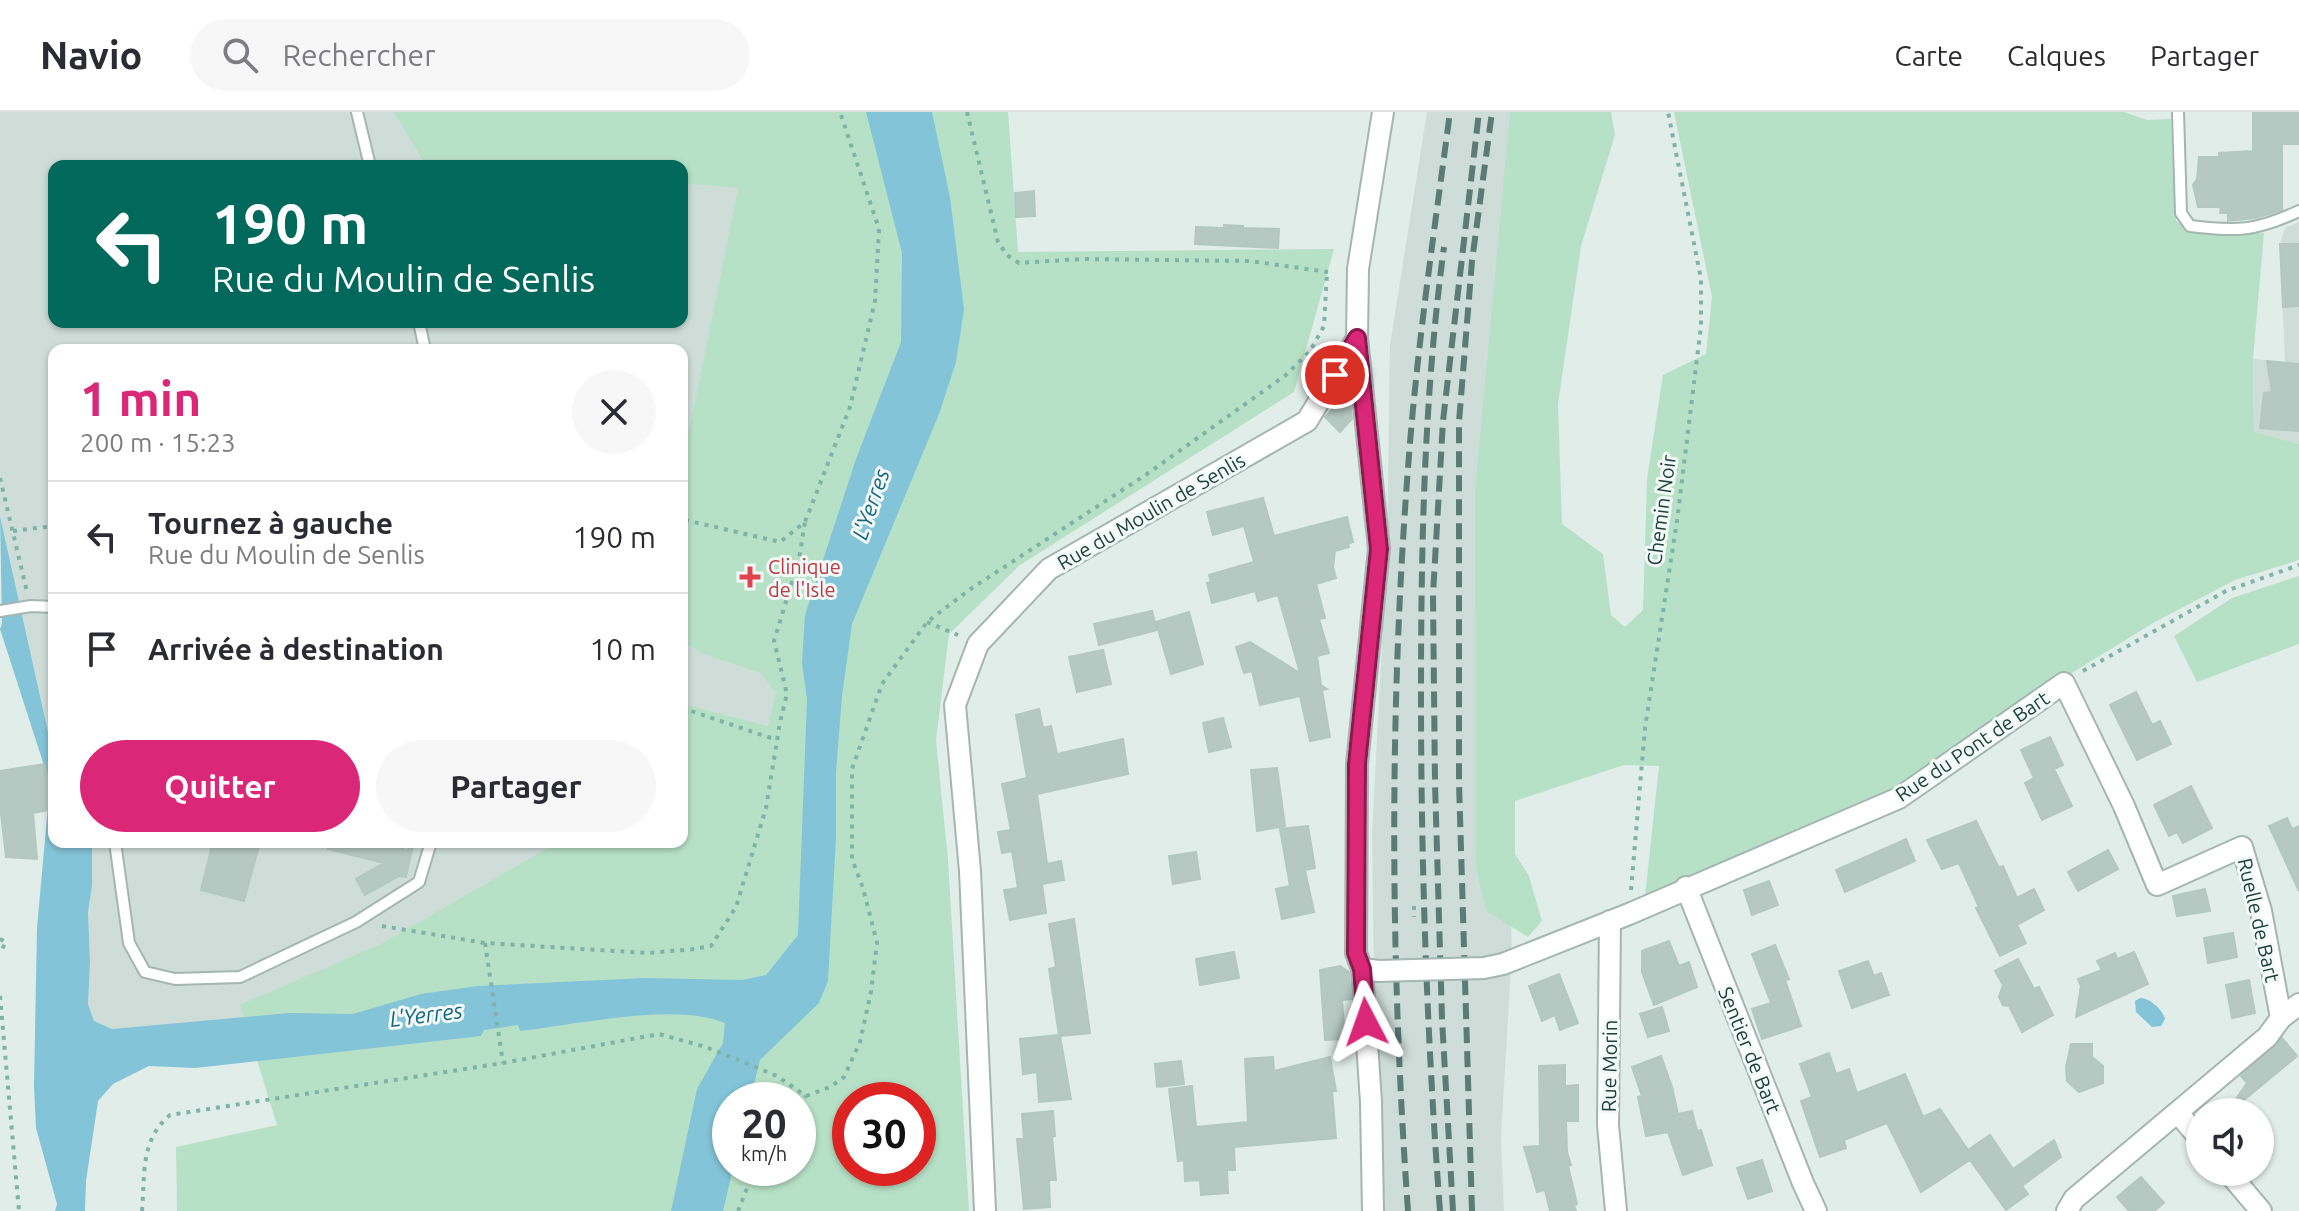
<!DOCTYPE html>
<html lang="fr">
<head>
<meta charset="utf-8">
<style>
	:root { --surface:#fff; --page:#f7f7f7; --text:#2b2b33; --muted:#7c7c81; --line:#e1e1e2; --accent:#db2777 }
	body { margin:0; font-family:Ubuntu,sans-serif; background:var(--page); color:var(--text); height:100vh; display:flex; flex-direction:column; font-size:30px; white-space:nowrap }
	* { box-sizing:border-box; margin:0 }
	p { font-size:26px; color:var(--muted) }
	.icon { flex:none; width:44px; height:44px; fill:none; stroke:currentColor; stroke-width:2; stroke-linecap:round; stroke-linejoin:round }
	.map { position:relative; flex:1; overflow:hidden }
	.panel { position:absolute; left:48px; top:232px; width:640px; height:504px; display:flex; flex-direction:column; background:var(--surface); border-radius:16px; box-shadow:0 2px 6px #0004 }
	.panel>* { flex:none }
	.top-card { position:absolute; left:48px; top:48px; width:640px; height:168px; border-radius:16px; box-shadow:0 2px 6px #0004; background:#00695c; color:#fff; overflow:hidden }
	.controls { position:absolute; left:2186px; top:986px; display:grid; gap:16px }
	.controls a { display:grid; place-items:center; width:88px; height:88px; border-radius:50%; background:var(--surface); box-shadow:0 2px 6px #0004; font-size:40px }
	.speed { position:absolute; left:712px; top:970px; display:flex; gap:16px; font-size:40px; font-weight:700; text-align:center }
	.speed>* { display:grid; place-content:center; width:104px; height:104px; border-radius:50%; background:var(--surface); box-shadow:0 2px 6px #0004; line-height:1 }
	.speed small { font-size:20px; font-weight:400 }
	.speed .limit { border:12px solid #d22; background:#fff; color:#111 }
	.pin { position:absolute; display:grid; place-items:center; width:68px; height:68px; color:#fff; margin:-34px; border:4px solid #fff; border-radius:50%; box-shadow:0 2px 8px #0007 }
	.me { position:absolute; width:88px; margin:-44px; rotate:356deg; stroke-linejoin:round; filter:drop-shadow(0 0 6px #0008) }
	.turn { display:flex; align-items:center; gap:28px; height:168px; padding:0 32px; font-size:36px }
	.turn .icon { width:104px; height:104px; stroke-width:2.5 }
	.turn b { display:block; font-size:56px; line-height:68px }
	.round { display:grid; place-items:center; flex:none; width:84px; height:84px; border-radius:42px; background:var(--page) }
	.head { display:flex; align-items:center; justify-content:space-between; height:136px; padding:0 32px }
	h1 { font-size:48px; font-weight:700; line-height:60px; color:var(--accent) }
	.action { display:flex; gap:16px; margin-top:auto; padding:16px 32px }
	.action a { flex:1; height:92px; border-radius:48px; background:var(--accent); color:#fff; font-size:32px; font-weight:700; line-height:92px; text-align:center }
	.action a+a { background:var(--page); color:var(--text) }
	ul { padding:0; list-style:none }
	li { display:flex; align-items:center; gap:24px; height:112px; padding:0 32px; border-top:2px solid var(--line) }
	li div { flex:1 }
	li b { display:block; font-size:30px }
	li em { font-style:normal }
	header { display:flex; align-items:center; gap:48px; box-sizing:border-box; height:112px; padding:0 40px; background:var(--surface); border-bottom:2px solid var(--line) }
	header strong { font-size:38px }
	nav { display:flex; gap:44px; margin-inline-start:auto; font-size:28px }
	.search { width:560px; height:72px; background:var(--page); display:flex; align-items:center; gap:20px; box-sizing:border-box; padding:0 28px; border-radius:44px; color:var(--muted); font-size:30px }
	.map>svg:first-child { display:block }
</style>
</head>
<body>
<header>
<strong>Navio</strong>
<div class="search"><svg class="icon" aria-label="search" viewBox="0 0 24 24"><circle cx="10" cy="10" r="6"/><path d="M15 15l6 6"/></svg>Rechercher</div>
<nav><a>Carte</a><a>Calques</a><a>Partager</a></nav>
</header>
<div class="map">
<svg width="2299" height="1099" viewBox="0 0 2299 1099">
	<rect width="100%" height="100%" fill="#e1ede9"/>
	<path fill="#cfddd8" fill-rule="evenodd" d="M0,0H854L798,823L244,907L112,917L94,909L88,892L90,851L88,800L92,774V730H682V238H54V647L0,404ZM54,54H682V210H54Z
		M1427,0H1532L1495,374L1512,838L1501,1025L1504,1099H1385L1374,869L1372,723L1387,435L1390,233Z
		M2299,110V332L2254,321L2253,247L2285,250L2280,132L2285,116Z"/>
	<path fill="#b7e1c6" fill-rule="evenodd" d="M394,0H1008L1018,140L1334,137L1294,280L1020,453L949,522L936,628L948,748L969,1099H177L176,1035L277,1013L240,893L381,832L553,733L552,730H682V592L768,614L776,581L760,561L702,541L682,529V354L738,76L682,71V54H479L423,49ZM730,988H798V1056H730ZM850,988H918V1056H850Z
		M1510,0H1611L1615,23L1581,134L1558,292L1562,412L1603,442L1611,503L1625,515L1643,498L1647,367L1663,263L1706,242L1712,185L1674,0H2124L2147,8L2171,7L2176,109C2202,127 2234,121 2264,121L2253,247L2254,320L2299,332V448L2235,468L2153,511L1994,609L1917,666L1645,785L1659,654L1624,653L1515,689V742L1529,764L1542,809L1528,825L1486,799L1476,756L1475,378Z
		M2299,464V532L2197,570L2174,524L2232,486Z"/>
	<path fill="#83c4d8" d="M866,0H932L950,85L964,197L956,250L939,302L852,512L842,584L836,660V726L828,869L819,891L760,948L750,988H730V1056H733L723,1099H671L697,977L723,931L725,911C675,890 575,913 520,919L518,913L484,918L481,924L195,956L149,954L113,972L98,989L86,1069L85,1099H55L57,1092L36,1016L34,974L37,816L50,672L0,517L2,512L0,404L54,647V730H92V774L88,800L90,851L88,892L94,909L112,917L290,901L353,902L421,882L478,874L645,866L742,868L766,863L798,823L807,587L802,551L805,503L856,347L901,230L902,141Z
		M2140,886C2150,886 2163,898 2165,907L2161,914L2152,915L2136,900L2135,889Z"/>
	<path fill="#b6c8c2" stroke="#b3c8c1" stroke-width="2" d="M2253,0H2299V32H2282V98L2256,106L2228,109V101H2220L2221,95H2198L2193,73L2197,67L2199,45H2219V41L2253,39Z
		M1034,79L1035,104L1016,105L1015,81Z
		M1224,113L1243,114V116L1279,117L1278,136L1195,132L1196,115L1224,116Z
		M2280,132H2299V194L2283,195Z
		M2267,249L2299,252V319L2260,316L2264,281L2272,280Z
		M1349,280L1352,307L1340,320L1325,305Z
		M1263,386L1274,424L1347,405L1353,430L1348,432L1349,435L1335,439L1333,455L1336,466L1316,472L1325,506L1319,507L1329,541L1317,544L1321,573L1327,577L1322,578L1330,625L1310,629L1300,584L1260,593L1252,559L1244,561L1236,535L1250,530L1300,561L1278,483L1258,489L1255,479L1212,491L1207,471L1211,470L1209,463L1254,450L1244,414L1213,423L1207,400Z
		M1152,499L1157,518L1099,533L1094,512Z
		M1189,500L1203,552L1171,562L1156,510Z
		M1103,538L1111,572L1077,580L1069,545Z
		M2136,580L2152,613L2160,609L2171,632L2137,648L2110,593Z
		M1039,597L1043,616L1051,614L1057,642L1123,627L1128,662L1037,682L1047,752L1061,749L1064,768L1042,772L1046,801L1010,808L1004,778L1018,776L1012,739L1002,741L998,720L1011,718L1002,672L1027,666L1016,603Z
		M1223,606L1231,635L1209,640L1203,611Z
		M2050,625L2063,653L2054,657L2072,694L2042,708L2025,671L2034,666L2021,638Z
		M44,652L50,672L54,671V697L33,701L37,747L6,745L0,693V659Z
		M1277,656L1285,714L1257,719L1251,658Z
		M2191,674L2212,716L2183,731L2177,720L2169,724L2154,693Z
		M2287,706L2292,717L2299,714V779L2269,714Z
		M1976,709L1999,756L2003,754L2017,786L2034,777L2044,798L2017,813L2026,831L2000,844L1976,796L1979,795L1959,751L1942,757L1927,728Z
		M1308,714L1315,756L1305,758L1314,800L1282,807L1276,777L1290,774L1280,717Z
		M1906,727L1915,749L1845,780L1836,758Z
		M213,730H260L244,789L201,778Z
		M329,730H406L403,740L413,734L406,765L399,764L365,783L356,767L384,751L328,737Z
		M2108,738L2118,757L2078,779L2068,760Z
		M1196,740L1200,767L1173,772L1169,744Z
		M1769,769L1778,793L1752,803L1744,778Z
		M2205,777L2210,799L2177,804L2173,784Z
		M1074,807L1090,921L1060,924L1071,987L1039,990L1037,960L1023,962L1020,927L1059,923L1049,857L1056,855L1049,812Z
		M2233,821L2237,845L2208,851L2204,826Z
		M1669,829L1679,854L1689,850L1697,875L1654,893L1642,860V839Z
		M1775,833L1789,867L1785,868L1801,914L1762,927L1752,897L1771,891L1752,842Z
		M1234,840L1239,866L1200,873L1196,847Z
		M2134,840L2148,872L2076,905L2081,874L2078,867L2102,858L2097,849L2115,841L2117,847Z
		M2018,847L2034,877L2039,875L2053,903L2022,920L2009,894L2003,893L1999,885L2003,873L1995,859Z
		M1868,849L1874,864L1881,861L1889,883L1852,896L1839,859Z
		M1340,854L1349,860L1351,887L1342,888L1345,927L1325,928L1320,858Z
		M1559,862L1578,911L1560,918L1555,903L1542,909L1529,874Z
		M2249,868L2255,901L2232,906L2226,873Z
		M1662,895L1669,919L1648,925L1640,902Z
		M2282,926L2297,944L2238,993L2234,990L2247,971L2241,964Z
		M2071,932H2092V945L2103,954V971L2079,980L2067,969L2066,955Z
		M1829,941L1836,962L1849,957L1857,981L1905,962L1923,1005L1940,997L1968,1038L1990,1023L2013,1057L2054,1028L2061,1045L2022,1074L2028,1082L2006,1098L1970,1048L1921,1080L1887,1011L1844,1028L1846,1036L1820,1045L1801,989L1812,985L1800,952Z
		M1661,944L1672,975L1678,1002L1692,999L1697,1019L1701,1018L1712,1053L1683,1063L1668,1020L1646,1024L1638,985L1642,984L1632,955Z
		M1273,945L1274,959L1330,945L1336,979H1332L1336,1026L1234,1035L1235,1058H1227L1228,1081L1201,1083L1200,1068L1185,1069L1184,1048L1178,1049L1169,977L1192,974L1196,1015L1248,1010L1245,947Z
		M1181,949L1184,972L1157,975L1155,952Z
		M1565,953V974L1578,973V1009H1566L1567,1040L1571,1053L1568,1054L1577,1092L1574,1093L1576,1099H1550L1545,1078L1537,1080L1524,1035L1540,1034L1539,954Z
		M1053,999L1055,1024L1052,1025L1056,1068H1049L1050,1095L1024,1097L1017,1027H1024L1022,1002Z
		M1762,1048L1772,1079L1748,1087L1737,1056Z
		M2141,1065L2164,1091L2154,1099H2129L2117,1085Z"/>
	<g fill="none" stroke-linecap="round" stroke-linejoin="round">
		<g stroke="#a3b6b1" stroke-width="14">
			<path id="lane" d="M357,0L370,54
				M2178,0L2181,101L2190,114C2237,120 2256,119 2299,99
				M419,210L425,238
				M0,499L31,494L54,495
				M115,730L129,831L145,860L175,867L240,865L356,810L419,770L431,730"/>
		</g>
		<g stroke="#a3b6b1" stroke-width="24">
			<path id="street" d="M1686,775L1803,1071L1816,1099
				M1610,809L1608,1013L1616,1099
				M1503,852L1629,802L1899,686L2064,571L2124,694L2157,773L2242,735L2261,799L2281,906L2267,925L2074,1087L2067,1099
				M2281,906L2299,892
				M2178,1001L2200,1027
				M2228,1060L2261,1099
				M985,1099L970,759L955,593L978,532L1049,457L1307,309L1357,226
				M1373,1099L1371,990L1362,857L1356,841L1357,652L1379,437L1357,226L1358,157L1383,0"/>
		</g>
		<path stroke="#7eb4a8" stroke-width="4" stroke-dasharray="4 6" stroke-linecap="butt" d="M967,0L998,130L1007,143L1019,151L1081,147L1250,149L1328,160
			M0,366L27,480
			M682,407L685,408L682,412
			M685,408L780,430L805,410L850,295L875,189L879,117L840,0
			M13,419L54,414
			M927,510L958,523
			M2083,559L2226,479L2299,453
			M682,596L777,628
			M1631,778L1645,616L1677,409L1701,214V167L1668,0
			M1414,794V805
			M382,814L485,831L647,841L695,837L711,834L736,795L766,696L780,610L787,582L774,529L799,447L805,410
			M0,827L6,830L0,841
			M485,831L503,951
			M0,884L19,1099
			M798,993L806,984
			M142,1099C145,1063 140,1028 170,1003L503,951L659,922L706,935L777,964L806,984L830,975L844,965L860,930L871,880L877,831L863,776L852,747V657L882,572L927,510L969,478L1147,362L1286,263L1310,239L1324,214L1327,160
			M738,1099L755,1056"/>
		<use href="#lane" stroke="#fff" stroke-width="10"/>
		<use href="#street" stroke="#fff" stroke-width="20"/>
		<path stroke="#5a7c75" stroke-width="6" stroke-dasharray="16 8" stroke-linecap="butt" d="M1408,1099C1390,847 1389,595 1409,343C1418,228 1435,114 1450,0
			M1440,1099C1427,927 1421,755 1421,583C1421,434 1424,283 1444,135
			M1453,1099L1442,907L1435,671L1433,483L1443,309L1479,0
			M1472,1099L1459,671V310L1472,149L1492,0"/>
		<g stroke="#a3b6b1" stroke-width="24" stroke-linecap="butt">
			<path id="street-bridge" d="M1362,857L1379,859L1484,856L1503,852"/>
		</g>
		<use href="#street-bridge" stroke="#fff" stroke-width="20"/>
	</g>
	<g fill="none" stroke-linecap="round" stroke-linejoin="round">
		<g stroke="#8e194d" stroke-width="20">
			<path id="route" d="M1335,263L1357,226L1379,437L1357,652L1356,841L1362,857L1366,910"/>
		</g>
		<use href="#route" stroke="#db2777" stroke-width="14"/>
	</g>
	<path fill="#e0444e" stroke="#f2f9f6" stroke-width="3" d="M746 453h8v8h8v8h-8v8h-8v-8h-8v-8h8z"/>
	<g text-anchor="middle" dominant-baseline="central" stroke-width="6" stroke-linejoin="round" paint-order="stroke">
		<g font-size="20" fill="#1f403a" stroke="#f2f9f6">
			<text transform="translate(1661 398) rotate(-82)">Chemin Noir</text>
			<text transform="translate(1151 399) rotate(-30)">Rue du Moulin de Senlis</text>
			<text transform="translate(1972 634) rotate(-34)">Rue du Pont de Bart</text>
			<text transform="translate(2259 808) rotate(77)">Ruelle de Bart</text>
			<text transform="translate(1750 938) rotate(68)">Sentier de Bart</text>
			<text transform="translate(1609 954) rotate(-89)">Rue Morin</text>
		</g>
		<g font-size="20" fill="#be3a42" stroke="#f2f9f6" text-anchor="start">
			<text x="768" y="454">Clinique<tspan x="768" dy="23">de l'Isle</tspan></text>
		</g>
		<g font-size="22" font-style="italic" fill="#136682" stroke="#f2f9f6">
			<text transform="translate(870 392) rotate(-71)">L'Yerres</text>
			<text transform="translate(426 902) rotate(-7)">L'Yerres</text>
		</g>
	</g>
</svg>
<div class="controls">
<a><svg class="icon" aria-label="sound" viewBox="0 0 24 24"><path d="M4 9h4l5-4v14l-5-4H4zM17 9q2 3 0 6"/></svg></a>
</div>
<div class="speed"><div>20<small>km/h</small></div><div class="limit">30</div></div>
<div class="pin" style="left:1335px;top:263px;background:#d93025"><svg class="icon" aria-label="arrive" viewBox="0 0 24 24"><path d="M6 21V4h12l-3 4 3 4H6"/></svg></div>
<svg class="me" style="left:1366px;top:910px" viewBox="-20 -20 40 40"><path d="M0-17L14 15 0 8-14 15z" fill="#db2777" stroke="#fff" stroke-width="4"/></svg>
<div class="top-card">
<div class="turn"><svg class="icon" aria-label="left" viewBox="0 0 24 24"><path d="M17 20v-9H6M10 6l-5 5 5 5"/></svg><div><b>190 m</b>Rue du Moulin de Senlis</div></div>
</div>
<section class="panel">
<div class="head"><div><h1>1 min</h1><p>200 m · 15:23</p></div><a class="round"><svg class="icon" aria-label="close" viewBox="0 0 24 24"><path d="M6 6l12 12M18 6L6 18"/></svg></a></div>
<ul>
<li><svg class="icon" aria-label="left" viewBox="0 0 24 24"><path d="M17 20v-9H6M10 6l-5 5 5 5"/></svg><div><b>Tournez à gauche</b><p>Rue du Moulin de Senlis</p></div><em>190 m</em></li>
<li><svg class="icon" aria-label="arrive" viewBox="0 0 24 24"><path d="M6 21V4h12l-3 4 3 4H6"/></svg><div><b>Arrivée à destination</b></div><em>10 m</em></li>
</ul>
<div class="action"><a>Quitter</a><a>Partager</a></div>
</section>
</div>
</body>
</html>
